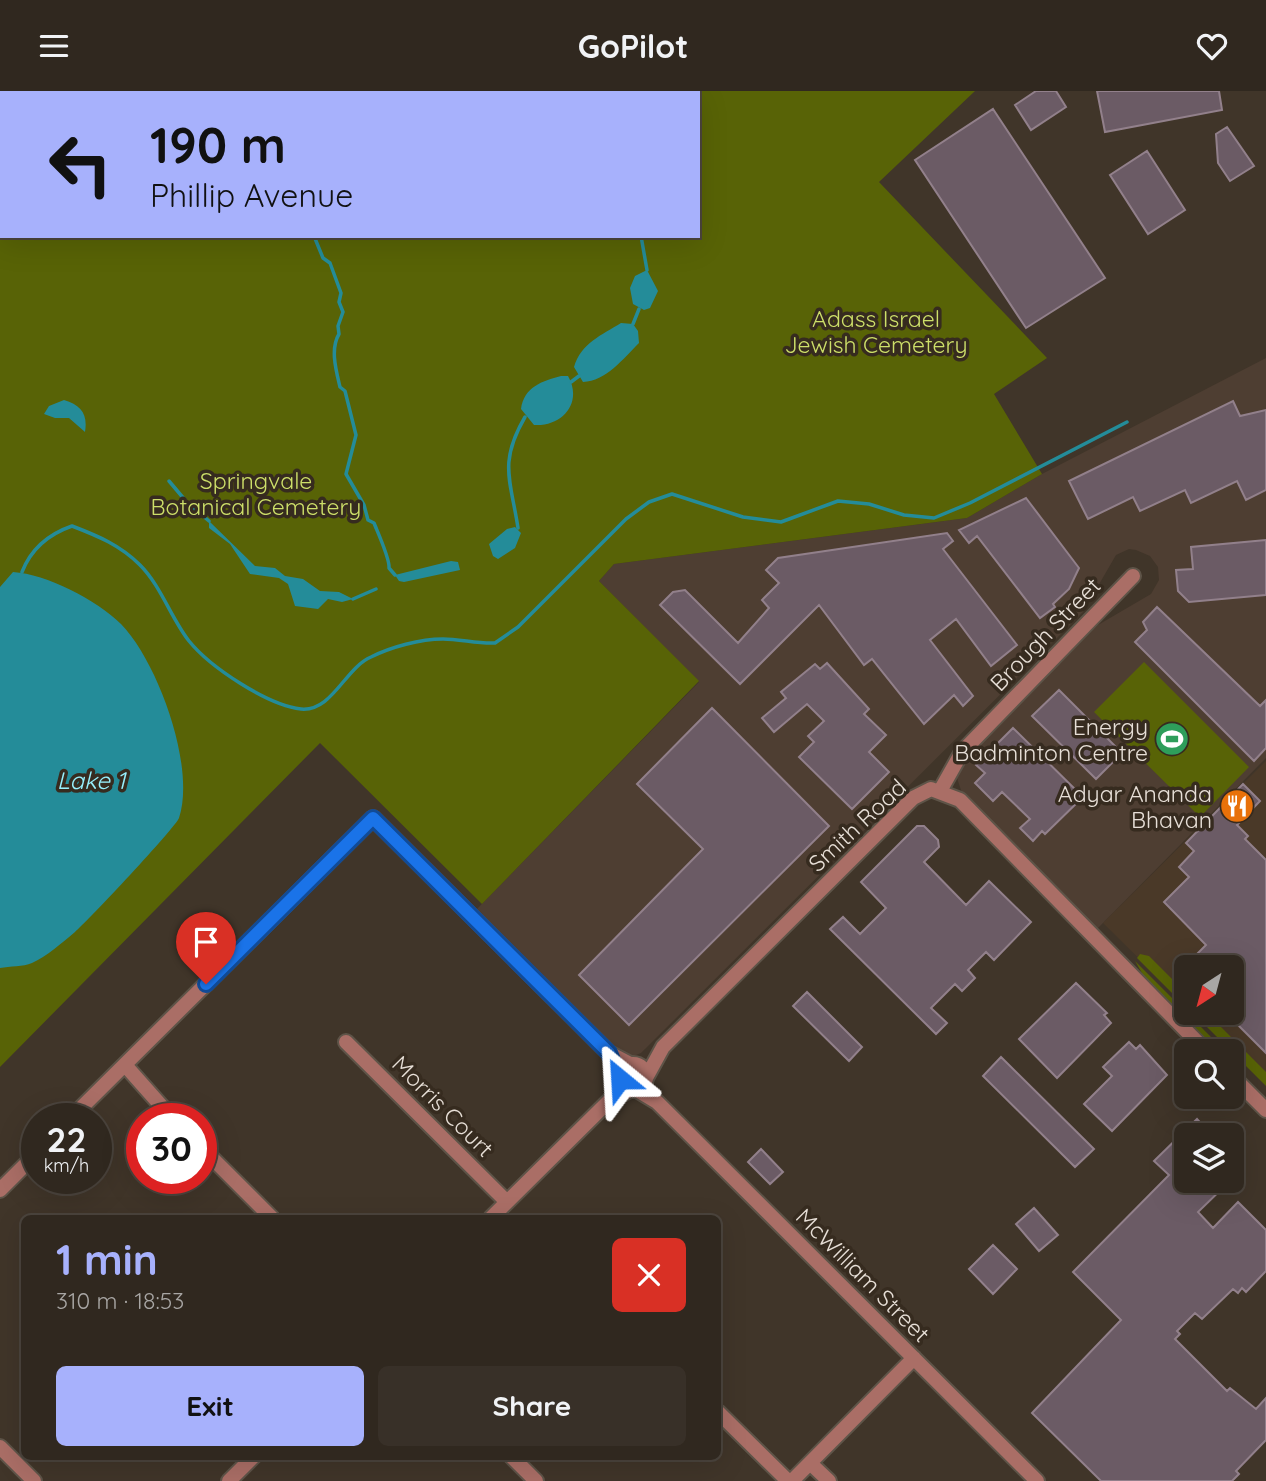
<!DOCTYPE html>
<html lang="en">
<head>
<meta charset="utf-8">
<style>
	:root { --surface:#30281f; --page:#383028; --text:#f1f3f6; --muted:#a8a6a4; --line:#4b443d; --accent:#a7b1fc }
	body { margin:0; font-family:Quicksand,sans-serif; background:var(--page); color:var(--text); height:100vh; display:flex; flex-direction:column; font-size:26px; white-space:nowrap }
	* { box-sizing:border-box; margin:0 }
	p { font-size:23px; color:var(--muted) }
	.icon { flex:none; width:38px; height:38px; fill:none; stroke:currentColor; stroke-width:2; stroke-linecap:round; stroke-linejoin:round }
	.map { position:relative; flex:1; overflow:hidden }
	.drawer { position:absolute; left:21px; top:1124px; width:700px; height:245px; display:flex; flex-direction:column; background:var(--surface); border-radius:10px; box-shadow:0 7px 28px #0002,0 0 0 2px var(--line) }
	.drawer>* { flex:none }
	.hud { position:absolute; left:0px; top:0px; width:700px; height:147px; box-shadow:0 7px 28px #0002,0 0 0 2px var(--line); background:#a7b1fc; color:#111; overflow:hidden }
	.needle { width:46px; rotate:216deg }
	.tools { position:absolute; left:1174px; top:864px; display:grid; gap:14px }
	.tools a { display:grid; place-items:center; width:70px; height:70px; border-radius:10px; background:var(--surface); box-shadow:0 7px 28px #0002,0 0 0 2px var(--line); font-size:35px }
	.speed { position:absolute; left:21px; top:1012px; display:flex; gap:14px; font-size:35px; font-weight:700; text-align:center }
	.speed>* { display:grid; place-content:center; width:91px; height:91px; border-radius:50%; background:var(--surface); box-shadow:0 7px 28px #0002,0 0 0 2px var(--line); line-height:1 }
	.speed small { font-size:18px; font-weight:400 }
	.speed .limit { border:10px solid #d22; background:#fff; color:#111 }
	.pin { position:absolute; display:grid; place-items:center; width:60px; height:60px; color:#fff; margin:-72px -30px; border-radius:50% 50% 50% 0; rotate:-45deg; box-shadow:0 0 7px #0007 }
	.pin .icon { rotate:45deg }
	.me { position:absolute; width:77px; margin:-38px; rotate:333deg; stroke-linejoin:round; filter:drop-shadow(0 0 5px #0008) }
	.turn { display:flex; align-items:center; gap:24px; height:147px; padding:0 35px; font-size:32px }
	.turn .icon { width:91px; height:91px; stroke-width:2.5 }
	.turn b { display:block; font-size:49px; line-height:60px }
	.round { display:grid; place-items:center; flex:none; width:74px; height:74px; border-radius:10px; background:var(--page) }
	.head { display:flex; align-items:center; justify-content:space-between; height:119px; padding:0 35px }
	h1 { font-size:42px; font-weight:700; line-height:52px; color:var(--accent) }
	.cta { display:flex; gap:14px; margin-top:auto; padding:14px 35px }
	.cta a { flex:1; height:80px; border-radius:10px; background:var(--accent); color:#111; font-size:28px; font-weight:700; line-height:80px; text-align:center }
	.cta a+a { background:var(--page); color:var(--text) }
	header { display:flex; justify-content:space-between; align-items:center; height:91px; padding:0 35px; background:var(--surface); font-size:32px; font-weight:700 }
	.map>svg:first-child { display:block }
</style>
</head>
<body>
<header><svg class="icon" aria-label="menu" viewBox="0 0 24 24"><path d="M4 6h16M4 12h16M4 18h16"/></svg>GoPilot<svg class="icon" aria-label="heart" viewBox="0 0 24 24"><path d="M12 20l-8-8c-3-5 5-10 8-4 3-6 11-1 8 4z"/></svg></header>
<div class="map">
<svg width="1266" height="1390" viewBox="0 0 1266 1390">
	<rect width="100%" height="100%" fill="#403529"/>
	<path fill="#4a3928" d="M1266,670V993L1195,922H1232V877H1186V914L1103,832Z"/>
	<path fill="#4e3e32" d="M1266,267V667L1097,838L963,705L956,684L966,666L1098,534L1151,503L1159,489L1158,476L1150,465L1136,459L1129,458L1116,464L1083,521L641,962L631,966L616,959L476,819L699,591L599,490L614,473L967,427L1042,383Z"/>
	<path fill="#586306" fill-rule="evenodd" d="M0,0H975L879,91L1047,267L994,303L1042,383L967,427L614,473L599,490L699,590L482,813L320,652L0,976ZM2,2H698V145H2Z
		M1144,571L1249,676L1200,726L1094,621Z
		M1140,863L1149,865L1186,902V916L1137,867Z
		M1135,870L1226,961H1219L1143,884Z
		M1193,922H1207L1266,981V995Z"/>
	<path fill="#248c99" d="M647,179L658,200L650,217L644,219L633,213L630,197L635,185Z
		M621,232L633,233L638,240L639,252C623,268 606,290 583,291L574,276C581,252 602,244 621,232Z
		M561,285H568C583,311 563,336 534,334L521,318C524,296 542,290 561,285Z
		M64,309C81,314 88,323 85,341L69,327H55L44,323L49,315Z
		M209,430L255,475L275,477L285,485L303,488L320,500L339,501L353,508L342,511L328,508L318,518L295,515L288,493L279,487L250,483L230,453L209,437Z
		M515,436L521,442L515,457L498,468L493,465L489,453L507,438Z
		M451,470L458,471L460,479L404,491L399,490L395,484Z
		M13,481C46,483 97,509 121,533C158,571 196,676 179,727C176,736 87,831 75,841C63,851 46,866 32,872C23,876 10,875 0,877V496Z"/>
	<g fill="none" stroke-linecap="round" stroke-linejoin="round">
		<path stroke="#248c99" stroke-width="3.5" d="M314,145L323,167L330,172L341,202L339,211L343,221L338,235L339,243C330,258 336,279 340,296L345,300L356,344L346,383L364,414L368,429L374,432C378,442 390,468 389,477L395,484
			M641,145L647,179
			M633,233L639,218
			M571,291L579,285
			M169,390L185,409
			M189,413L209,430
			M518,437C511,390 498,372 525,326
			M22,481C31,458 49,443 72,435C98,445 120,454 140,474C161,495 171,527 189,550C210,576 267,614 301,618C332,621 345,577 371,566C391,556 420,548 443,548C460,548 478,553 495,552L518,536L626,428L649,411L672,403L743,426L781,431L838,410L869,413L904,424L934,427L970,412L1127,331
			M353,508L376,498"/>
	</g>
	<path fill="#6b5b65" stroke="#92808b" stroke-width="2" d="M1036,0H1056L1066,16L1031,39L1015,14Z
		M1097,0H1219L1222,19L1105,41Z
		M993,18L1105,187L1026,237L915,69Z
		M1227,36L1254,75L1230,90L1218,72L1216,43Z
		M1147,60L1185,119L1148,143L1110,84Z
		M1233,310L1240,325L1266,319V399L1246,409L1237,390L1191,412L1185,399L1140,420L1133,406L1088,428L1069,390Z
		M1026,407L1079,477L1069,498L1053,513L1055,516L1040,527L977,445L969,452L959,439Z
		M947,442L953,450L943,458L1017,554L991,575L956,528L930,549L973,605L963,615L954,604L924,633L872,568L864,574L819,514L740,593L660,514L673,501L685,499L738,552L769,517L762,509L779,492L766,479L778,467Z
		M1266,449V504L1189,511L1178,500L1176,479L1193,478L1191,456Z
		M1157,516L1260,615L1266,609V657L1254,670L1135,551L1147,539L1143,531Z
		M827,572L869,618L864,623L886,644L869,661L889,681L852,718L799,666L814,651L808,645L824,630L807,613L774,641L762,627L786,607L781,601L815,573L820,578Z
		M1059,599L1122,662L1096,688L1032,625Z
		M712,617L829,735L629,934L579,884L703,758L637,693Z
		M1013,637L1083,706L1045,743L1042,740L1033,750L1020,737L1030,728L1002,701L993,710L975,692L985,682L976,674Z
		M1243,693L1260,710L1237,734L1248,745L1245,748L1266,769V962L1232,928V877H1202L1193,867L1206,854L1164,811L1189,786L1179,776L1194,760L1186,752Z
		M917,735H924L938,749L939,756L924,771L966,814L989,790L1031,831L994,869L986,861L968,879L975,887L962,900L955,893L931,917L947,932L936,943L830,838L843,826L860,843L886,817L861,791Z
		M1076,892L1107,922L1104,924L1111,932L1057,987L1019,948Z
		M807,901L862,956L849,970L793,915Z
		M1129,951L1136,958L1140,954L1167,984L1112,1040L1084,1013L1112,985L1103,976Z
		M1001,966L1094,1058L1075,1076L983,985Z
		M1197,1028L1212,1045H1186V1090H1230L1198,1121L1213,1137L1238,1111L1266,1139V1180L1246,1201L1242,1197L1238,1202L1233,1198L1202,1228L1195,1222L1177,1240L1180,1243L1175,1248L1227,1300L1230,1297L1256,1318L1266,1307V1349L1236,1380L1239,1383L1232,1390H1101L1032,1322L1121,1229L1073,1181L1169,1084L1154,1070Z
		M761,1058L783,1081L770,1093L748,1071Z
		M1034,1117L1058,1144L1039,1160L1016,1133Z
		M993,1154L1017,1178L993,1203L969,1178Z"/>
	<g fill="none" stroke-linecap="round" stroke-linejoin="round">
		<g stroke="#5e5448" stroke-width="18">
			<path id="minor" d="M940,700L962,661L1133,485
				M346,951L507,1111
				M620 986a13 13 0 1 1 26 0a13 13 0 1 1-26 0Z
				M125,974L172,1027
				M1232,985L1266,1019
				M646,987L663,956L913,707L931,698L960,709L1207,961
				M637,999L657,1011L1037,1390
				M71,1027L373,727L609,962L630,973
				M201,1056L272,1127
				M0,1099L37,1062
				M491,1127L610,1009L630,999
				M718,1321L788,1390
				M0,1356L34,1390
				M511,1365L536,1390
				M810,1372L829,1390
				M229,1390L254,1365
				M792,1390L914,1267"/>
		</g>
		<use href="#minor" stroke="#aa6e66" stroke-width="14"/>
	</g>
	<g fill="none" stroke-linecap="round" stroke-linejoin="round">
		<g stroke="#114b97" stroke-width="18">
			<path id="route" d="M206,893L373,727L609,962L620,988"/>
		</g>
		<use href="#route" stroke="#1a73e8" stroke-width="12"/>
	</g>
	<defs>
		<g id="stadium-disc" transform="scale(1.75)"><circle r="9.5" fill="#2e9e5b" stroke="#362b1f"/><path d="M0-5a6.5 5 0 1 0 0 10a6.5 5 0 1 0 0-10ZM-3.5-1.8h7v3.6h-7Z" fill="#fff"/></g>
		<g id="restaurant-disc" transform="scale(1.75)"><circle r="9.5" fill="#e8710a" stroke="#362b1f"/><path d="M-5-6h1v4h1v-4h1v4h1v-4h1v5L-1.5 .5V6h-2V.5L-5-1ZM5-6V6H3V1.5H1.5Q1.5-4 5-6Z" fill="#fff"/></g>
	</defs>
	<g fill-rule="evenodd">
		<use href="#stadium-disc" x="1172" y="648"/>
		<use href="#restaurant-disc" x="1237" y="715"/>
	</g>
	<g text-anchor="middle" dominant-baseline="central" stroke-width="7" stroke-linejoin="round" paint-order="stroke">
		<g font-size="23" fill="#cddf69" stroke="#362b1f">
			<text x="876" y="227">Adass Israel<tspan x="876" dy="26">Jewish Cemetery</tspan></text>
			<text x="256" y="389">Springvale<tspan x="256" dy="26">Botanical Cemetery</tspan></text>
		</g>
		<g font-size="23" fill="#e7dfd7" stroke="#362b1f">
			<text transform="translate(1045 543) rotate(-46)">Brough Street</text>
			<text transform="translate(857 734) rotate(-43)">Smith Road</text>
			<text transform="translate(443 1015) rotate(45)">Morris Court</text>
			<text transform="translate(863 1184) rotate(45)">McWilliam Street</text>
		</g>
		<g font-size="23" fill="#e7dfd7" stroke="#362b1f" text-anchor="end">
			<text x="1148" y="635">Energy<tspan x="1148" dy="26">Badminton Centre</tspan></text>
			<text x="1212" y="702">Adyar Ananda<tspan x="1212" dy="26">Bhavan</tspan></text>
		</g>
		<g font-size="24" font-style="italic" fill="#97f0fd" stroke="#362b1f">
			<text x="91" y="689">Lake 1</text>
		</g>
	</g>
</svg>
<div class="tools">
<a><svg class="needle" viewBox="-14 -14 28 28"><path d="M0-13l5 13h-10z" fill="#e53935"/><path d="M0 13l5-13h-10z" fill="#a8a6a4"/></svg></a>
<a><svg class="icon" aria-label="search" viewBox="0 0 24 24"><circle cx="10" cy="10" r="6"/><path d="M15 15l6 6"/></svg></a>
<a><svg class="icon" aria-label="layers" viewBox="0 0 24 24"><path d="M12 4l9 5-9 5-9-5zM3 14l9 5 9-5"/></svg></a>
</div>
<div class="speed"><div>22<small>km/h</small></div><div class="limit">30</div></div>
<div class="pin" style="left:206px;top:893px;background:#d93025"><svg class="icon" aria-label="arrive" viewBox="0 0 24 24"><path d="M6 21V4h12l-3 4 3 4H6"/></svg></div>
<svg class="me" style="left:620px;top:988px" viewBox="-20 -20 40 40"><path d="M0-17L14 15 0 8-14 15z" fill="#1a73e8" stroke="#fff" stroke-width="4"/></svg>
<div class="hud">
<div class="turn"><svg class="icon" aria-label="left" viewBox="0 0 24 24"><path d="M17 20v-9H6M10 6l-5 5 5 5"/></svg><div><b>190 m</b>Phillip Avenue</div></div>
</div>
<section class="drawer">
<div class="head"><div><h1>1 min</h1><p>310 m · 18:53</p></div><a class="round" style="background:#d93025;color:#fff"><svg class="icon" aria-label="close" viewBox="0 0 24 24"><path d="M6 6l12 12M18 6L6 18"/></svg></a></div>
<div class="cta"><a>Exit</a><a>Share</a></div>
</section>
</div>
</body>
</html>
